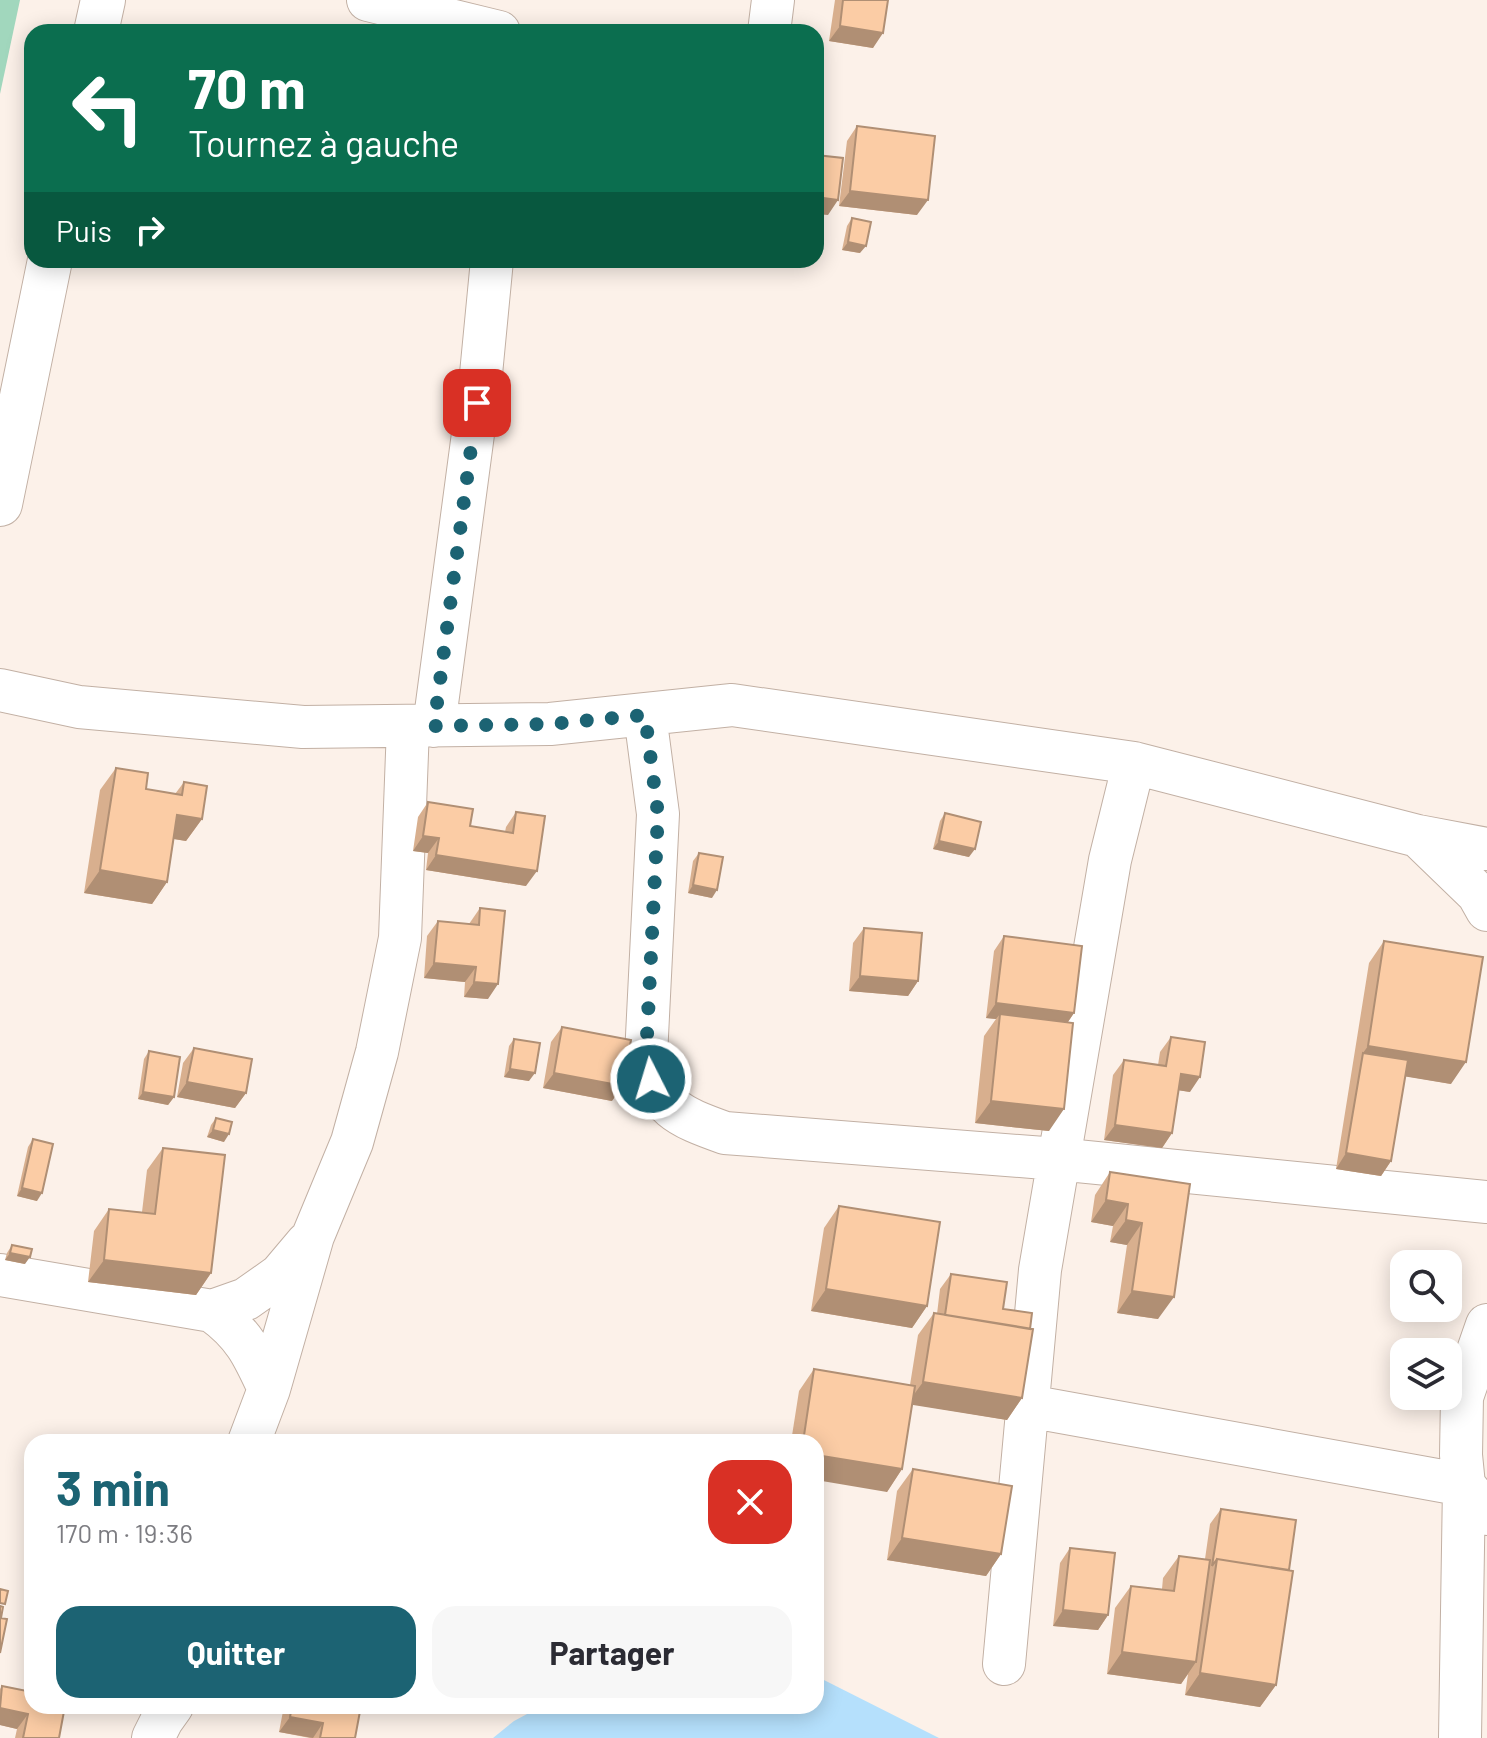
<!DOCTYPE html>
<html lang="fr">
<head>
<meta charset="utf-8">
<style>
	:root { --surface:#fff; --page:#f7f7f7; --text:#2b2b33; --muted:#7c7c81; --accent:#1c6373 }
	body { margin:0; font-family:Barlow,sans-serif; background:var(--page); color:var(--text); height:100vh; display:flex; flex-direction:column; font-size:30px; white-space:nowrap }
	* { box-sizing:border-box; margin:0 }
	p { font-size:26px; color:var(--muted) }
	.icon { flex:none; width:44px; height:44px; fill:none; stroke:currentColor; stroke-width:2; stroke-linecap:round; stroke-linejoin:round }
	.map { position:relative; flex:1; overflow:hidden }
	.details { position:absolute; left:24px; top:1434px; width:800px; height:280px; display:flex; flex-direction:column; background:var(--surface); border-radius:24px; box-shadow:0 4px 20px #0003 }
	.details>* { flex:none }
	.top-card { position:absolute; left:24px; top:24px; width:800px; height:244px; border-radius:24px; box-shadow:0 4px 20px #0003; background:#0b6e4f; color:#fff; overflow:hidden }
	.fabs { position:absolute; left:1390px; top:1250px; display:grid; gap:16px }
	.fabs a { display:grid; place-items:center; width:72px; height:72px; border-radius:16px; background:var(--surface); box-shadow:0 4px 20px #0003; font-size:40px }
	.pin { position:absolute; display:grid; place-items:center; width:68px; height:68px; color:#fff; margin:-34px; border-radius:16px; box-shadow:0 4px 12px #0006 }
	.me { position:absolute; width:88px; margin:-44px; rotate:355deg; stroke-linejoin:round; filter:drop-shadow(0 0 6px #0008) }
	.turn { display:flex; align-items:center; gap:28px; height:168px; padding:0 32px; font-size:36px }
	.turn .icon { width:104px; height:104px; stroke-width:2.5 }
	.turn b { display:block; font-size:56px; line-height:68px }
	.then { display:flex; align-items:center; height:76px; padding:0 32px; background:#0003; gap:16px; font-size:30px }
	.round { display:grid; place-items:center; flex:none; width:84px; height:84px; border-radius:24px; background:var(--page) }
	.headline { display:flex; align-items:center; justify-content:space-between; height:136px; padding:0 32px }
	h1 { font-size:48px; font-weight:700; line-height:60px; color:var(--accent) }
	.button { display:flex; gap:16px; margin-top:auto; padding:16px 32px }
	.button a { flex:1; height:92px; border-radius:24px; background:var(--accent); color:#fff; font-size:32px; font-weight:700; line-height:92px; text-align:center }
	.button a+a { background:var(--page); color:var(--text) }
	.map>svg:first-child { display:block }
</style>
</head>
<body>
<div class="map">
<svg width="1487" height="1738" viewBox="0 0 1487 1738">
	<rect width="100%" height="100%" fill="#fcf1e9"/>
	<path fill="#a1d7bd" d="M0,0H20L0,94Z"/>
	<path fill="#b5e0fc" d="M816,1676L939,1738H493L514,1721L542,1706H816Z"/>
	<g fill="none" stroke-linecap="round" stroke-linejoin="round">
		<g stroke="#c2b0a4" stroke-width="44">
			<path id="minor" d="M368,0L499,32
				M769,32L773,0
				M0,690L79,707L303,727L550,724L732,705L1134,763L1418,836L1487,849
				M645,715L658,814L646,1056C657,1108 678,1116 725,1133L1057,1159L1487,1202
				M434,726L481,374L492,260
				M1418,836L1478,894L1487,910
				M0,1275L212,1311L246,1299L280,1275L307,1243
				M212,1311C244,1334 253,1354 269,1389
				M1028,1406L1464,1485L1487,1514
				M249,1442L269,1389L313,1236L352,1142L377,1052L400,938L408,727
				M1004,1664L1040,1270L1110,860L1134,763
				M153,1738L162,1720L172,1706
				M1460,1738L1464,1485L1461,1455L1462,1397L1487,1325"/>
		</g>
		<g stroke="#c2b0a4" stroke-width="46">
			<path id="major" d="M96,32L103,0
				M0,504L50,260"/>
		</g>
		<use href="#minor" stroke="#fff" stroke-width="42"/>
		<use href="#major" stroke="#fff" stroke-width="44"/>
	</g>
	<path fill="#d8af8e" d="M835,0H888L873,48L829,41Z
		M857,126L917,215L839,206L847,141Z
		M852,218L860,253L842,250L847,226Z
		M116,768L146,789L175,794L184,782L202,819L186,841L174,839L167,882L152,904L84,893L100,790Z
		M428,802L470,826L505,832L506,827L516,812L526,886L426,870L428,853L413,851L418,817Z
		M945,813L969,857L933,849L940,821Z
		M699,853L712,898L688,893L693,861Z
		M480,908L488,999L464,997L465,982L424,978L427,936L438,921L469,924Z
		M864,928L918,981L908,996L849,991L853,943Z
		M1004,936L1074,1013L1068,1022L1049,1131L975,1123L984,1036L996,1019L986,1018L994,951Z
		M1384,941L1451,1084L1405,1076L1391,1161L1381,1176L1336,1169L1369,963Z
		M562,1027L612,1101L543,1088L551,1042Z
		M1171,1037L1190,1092L1178,1090L1172,1133L1162,1148L1104,1140L1113,1075L1124,1060L1158,1065L1160,1052Z
		M514,1039L529,1081L504,1077L509,1046Z
		M194,1048L246,1093L235,1108L177,1097L183,1063Z
		M149,1051L174,1097L168,1105L138,1099L144,1059Z
		M216,1118L224,1142L207,1137L211,1125Z
		M33,1139L37,1201L17,1196L28,1147Z
		M163,1148L211,1273L196,1295L88,1282L94,1231L109,1209L142,1212L147,1170Z
		M1110,1172L1190,1184L1158,1319L1117,1313L1127,1245L1110,1242L1113,1226L1091,1222L1095,1195Z
		M839,1206L927,1306L912,1328L811,1311L824,1228Z
		M12,1245L25,1264L5,1260L7,1253Z
		M951,1274L1003,1309L1022,1398L1007,1420L912,1404L902,1469L887,1492L816,1442H791L799,1391L814,1369L910,1385L918,1335L934,1313L937,1314L940,1289Z
		M913,1469L1001,1554L986,1576L887,1560L897,1491Z
		M1221,1509L1289,1570L1276,1685L1260,1707L1185,1695L1188,1674L1181,1684L1107,1674L1115,1608L1131,1586L1162,1589L1163,1578L1179,1556L1205,1559L1210,1524Z
		M1070,1548L1108,1615L1098,1630L1053,1626L1060,1563Z
		M2,1686L59,1738H15L17,1729L0,1725V1689Z
		M284,1706H361L355,1738H310L279,1732Z"/>
	<path fill="#b08f74" d="M840,26L883,33L873,48L829,41Z
		M850,191L928,200L917,215L839,206Z
		M816,197L838,200L828,215L816,214Z
		M848,242L866,246L860,253L842,250Z
		M177,815L202,819L186,841L162,837Z
		M423,836L439,838L428,853L413,851Z
		M939,841L975,849L969,857L933,849Z
		M436,855L537,871L526,886L426,870Z
		M100,870L167,882L152,904L84,893Z
		M693,885L717,890L712,898L688,893Z
		M434,963L476,967L465,982L424,978Z
		M860,976L918,981L908,996L849,991Z
		M474,982L498,984L488,999L464,997Z
		M996,1003L1074,1013L1063,1029L1000,1014L996,1019L986,1018Z
		M1368,1046L1466,1062L1451,1084L1360,1069L1363,1053Z
		M510,1069L535,1073L529,1081L504,1077Z
		M554,1073L623,1086L612,1101L543,1088Z
		M1181,1074L1200,1077L1190,1092L1170,1089Z
		M187,1082L246,1093L235,1108L177,1097Z
		M143,1092L174,1097L168,1105L138,1099Z
		M991,1101L1064,1109L1049,1131L975,1123Z
		M1115,1125L1172,1133L1162,1148L1104,1140Z
		M213,1130L229,1134L224,1142L207,1137Z
		M1346,1153L1391,1161L1381,1176L1336,1169Z
		M22,1188L42,1193L37,1201L17,1196Z
		M1106,1200L1128,1204L1113,1226L1091,1222Z
		M1126,1220L1142,1223L1127,1245L1110,1242Z
		M10,1253L30,1257L25,1264L5,1260Z
		M104,1260L211,1273L196,1295L88,1282Z
		M826,1289L927,1306L912,1328L811,1311Z
		M1132,1291L1174,1297L1158,1319L1117,1313Z
		M923,1382L1022,1398L1007,1420L907,1404Z
		M816,1455L902,1469L887,1492L816,1480Z
		M902,1538L1001,1554L986,1576L887,1560Z
		M1063,1610L1108,1615L1098,1630L1053,1626Z
		M1122,1652L1196,1662L1181,1684L1107,1674Z
		M1200,1673L1276,1685L1260,1707L1185,1695Z
		M0,1708L28,1714L17,1729L0,1725Z
		M290,1717L323,1723L313,1738L279,1732Z"/>
	<path fill="#fbcca5" stroke="#b08f74" stroke-width="2" d="M843,0H888L883,33L840,26Z
		M857,126L935,136L928,200L850,191Z
		M816,155L843,158L838,200L816,197Z
		M852,218L871,222L866,246L848,242Z
		M116,768L148,773L146,789L182,795L184,782L207,786L202,819L177,815L167,882L100,870Z
		M428,802L473,809L470,826L513,833L516,812L545,816L537,871L436,855L439,838L423,836Z
		M945,813L981,822L975,849L939,841Z
		M699,853L723,857L717,890L693,885Z
		M480,908L505,911L498,984L474,982L476,967L434,963L438,921L479,925Z
		M864,928L922,933L918,981L860,976Z
		M1004,936L1082,946L1074,1013L996,1003Z
		M1384,941L1483,957L1466,1062L1368,1046Z
		M1000,1014L1073,1023L1064,1109L991,1101Z
		M562,1027L631,1040L623,1086L554,1073Z
		M1171,1037L1205,1042L1200,1077L1181,1074L1172,1133L1115,1125L1124,1060L1166,1066Z
		M514,1039L540,1043L535,1073L510,1069Z
		M194,1048L252,1059L246,1093L187,1082Z
		M149,1051L180,1057L174,1097L143,1092Z
		M1363,1053L1408,1060L1391,1161L1346,1153Z
		M216,1118L232,1122L229,1134L213,1130Z
		M33,1139L53,1144L42,1193L22,1188Z
		M163,1148L225,1155L211,1273L104,1260L109,1209L155,1214Z
		M1110,1172L1190,1184L1174,1297L1132,1291L1142,1223L1126,1220L1128,1204L1106,1200Z
		M839,1206L940,1222L927,1306L826,1289Z
		M12,1245L32,1249L30,1257L10,1253Z
		M951,1274L1007,1282L1003,1309L1032,1313L1030,1329L945,1315Z
		M934,1313L1033,1329L1022,1398L923,1382Z
		M814,1369L915,1386L902,1469L816,1455V1442H803Z
		M913,1469L1012,1486L1001,1554L902,1538Z
		M1221,1509L1296,1520L1289,1570L1217,1559L1212,1566Z
		M1070,1548L1115,1553L1108,1615L1063,1610Z
		M1179,1556L1210,1560L1196,1662L1122,1652L1131,1586L1174,1591Z
		M1217,1559L1293,1571L1276,1685L1200,1673Z
		M0,1589L8,1591L5,1604L0,1603Z
		M0,1606L3,1607L1,1618H0Z
		M0,1618L7,1619L0,1653Z
		M2,1686L32,1692V1706H65L59,1738H23L28,1714L0,1708Z
		M292,1706H361L355,1738H320L323,1723L290,1717Z"/>
	<g fill="none" stroke-linecap="round" stroke-linejoin="round">
		<path stroke="#1c6373" stroke-width="14" stroke-dasharray="0 25.2" d="M477,403L434,726L550,724L645,715L658,814L646,1056L651,1079"/>
	</g>
</svg>
<div class="fabs">
<a><svg class="icon" aria-label="search" viewBox="0 0 24 24"><circle cx="10" cy="10" r="6"/><path d="M15 15l6 6"/></svg></a>
<a><svg class="icon" aria-label="layers" viewBox="0 0 24 24"><path d="M12 4l9 5-9 5-9-5zM3 14l9 5 9-5"/></svg></a>
</div>
<div class="pin" style="left:477px;top:403px;background:#d93025"><svg class="icon" aria-label="arrive" viewBox="0 0 24 24"><path d="M6 21V4h12l-3 4 3 4H6"/></svg></div>
<svg class="me" style="left:651px;top:1079px" viewBox="-20 -20 40 40"><circle r="17" fill="#1c6373" stroke="#fff" stroke-width="3"/><path d="M0-11L8 9 0 5-8 9z" fill="#fff"/></svg>
<div class="top-card">
<div class="turn"><svg class="icon" aria-label="left" viewBox="0 0 24 24"><path d="M17 20v-9H6M10 6l-5 5 5 5"/></svg><div><b>70 m</b>Tournez à gauche</div></div>
<div class="then">Puis<svg class="icon" aria-label="right" viewBox="0 0 24 24"><path d="M7 20v-9h11M14 6l5 5-5 5"/></svg></div>
</div>
<section class="details">
<div class="headline"><div><h1>3 min</h1><p>170 m · 19:36</p></div><a class="round" style="background:#d93025;color:#fff"><svg class="icon" aria-label="close" viewBox="0 0 24 24"><path d="M6 6l12 12M18 6L6 18"/></svg></a></div>
<div class="button"><a>Quitter</a><a>Partager</a></div>
</section>
</div>
</body>
</html>
